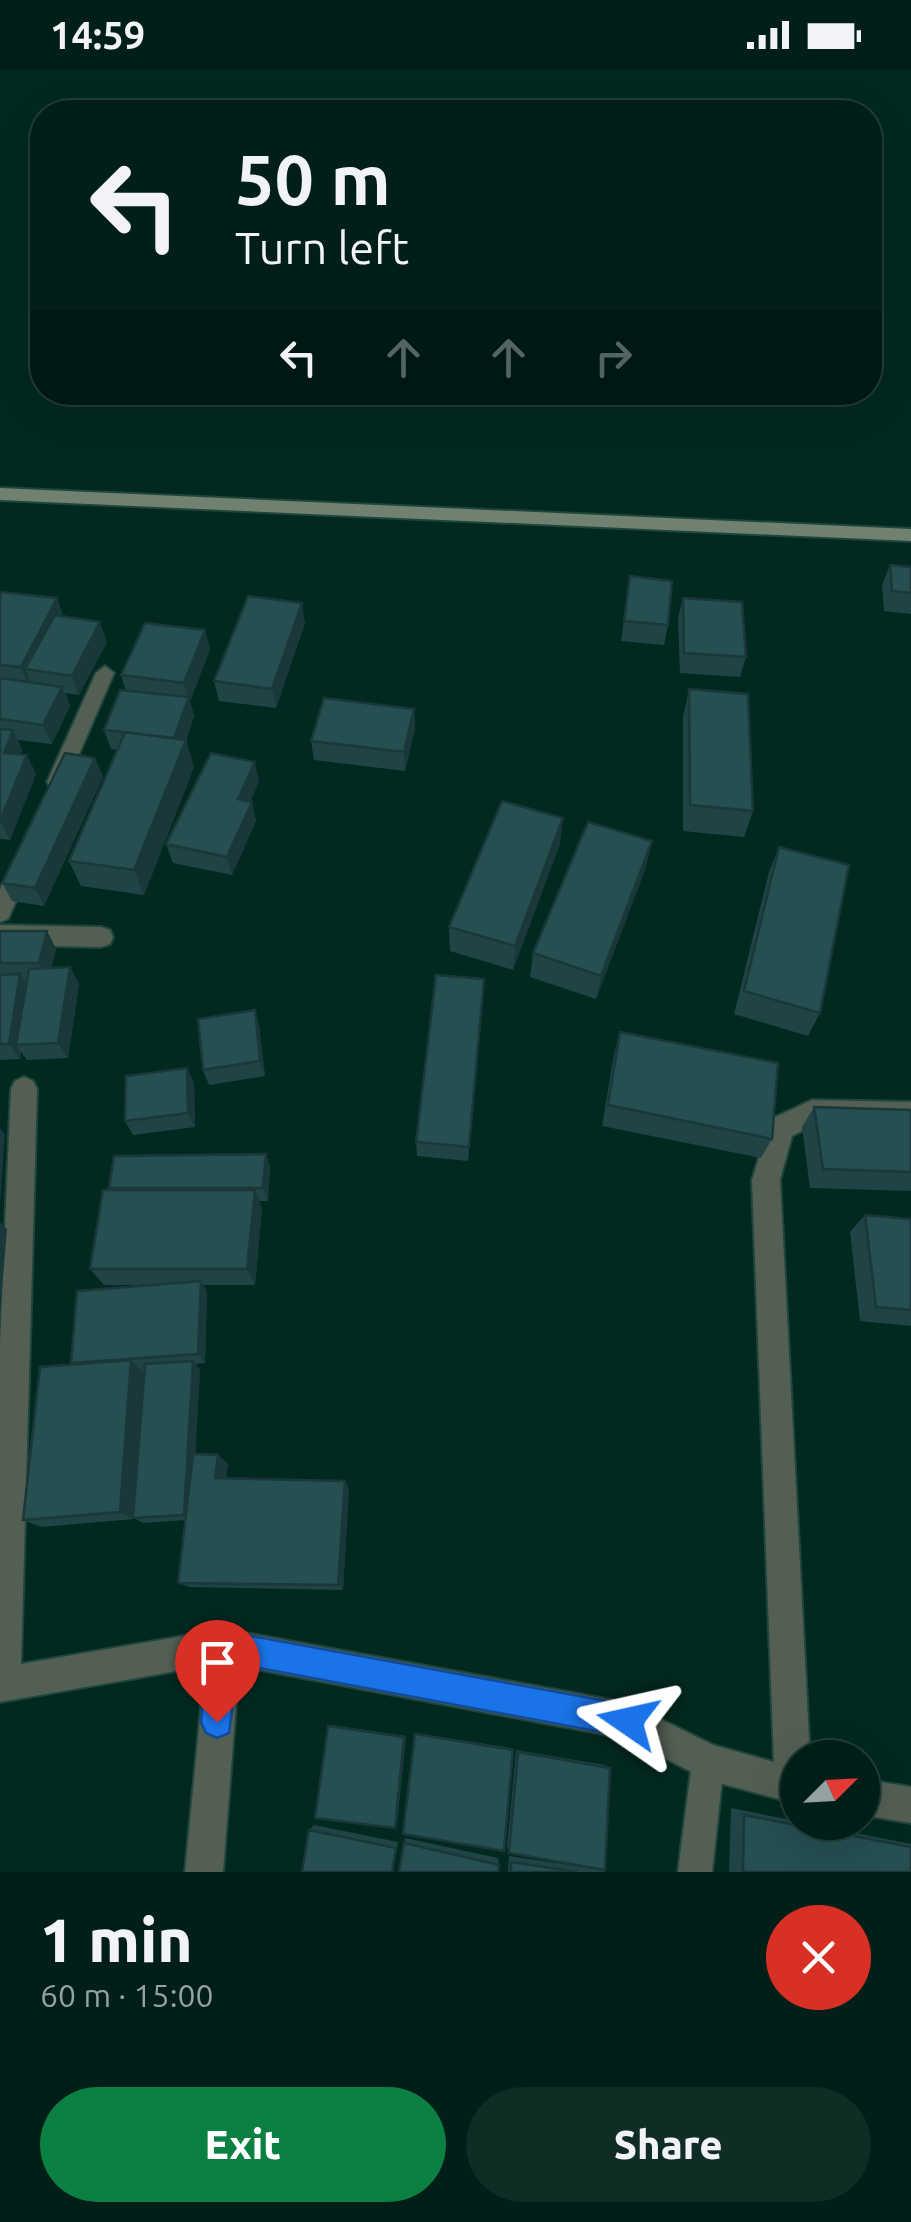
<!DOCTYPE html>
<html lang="en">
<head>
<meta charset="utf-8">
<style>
	:root { --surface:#011f18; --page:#0f2c25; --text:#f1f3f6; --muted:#96a2a2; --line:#233d37; --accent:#0b8043 }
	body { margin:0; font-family:Ubuntu,sans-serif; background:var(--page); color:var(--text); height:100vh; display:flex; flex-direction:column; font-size:38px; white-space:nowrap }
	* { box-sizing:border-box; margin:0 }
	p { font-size:32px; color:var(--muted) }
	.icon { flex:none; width:55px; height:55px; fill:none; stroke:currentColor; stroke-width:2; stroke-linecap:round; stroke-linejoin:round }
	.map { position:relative; height:1802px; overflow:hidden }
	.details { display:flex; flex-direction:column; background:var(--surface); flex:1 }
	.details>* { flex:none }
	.hud { position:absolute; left:30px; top:30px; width:852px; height:305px; border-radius:40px; box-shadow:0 10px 40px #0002,0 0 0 2px var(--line); background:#011f18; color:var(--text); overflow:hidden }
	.needle { width:65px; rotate:66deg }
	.fabs { position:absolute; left:780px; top:1670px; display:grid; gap:20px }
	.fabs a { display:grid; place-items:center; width:100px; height:100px; border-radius:50%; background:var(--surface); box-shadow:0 10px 40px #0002,0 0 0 2px var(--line); font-size:50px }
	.pin { position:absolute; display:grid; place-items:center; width:85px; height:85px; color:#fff; margin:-102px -42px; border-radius:50% 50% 50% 0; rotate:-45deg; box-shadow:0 0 10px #0007 }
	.pin .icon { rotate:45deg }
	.me { position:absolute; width:110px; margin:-55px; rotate:281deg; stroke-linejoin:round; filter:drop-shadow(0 0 8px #0008) }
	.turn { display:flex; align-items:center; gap:35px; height:210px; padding:0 40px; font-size:45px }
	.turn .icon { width:130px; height:130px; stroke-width:2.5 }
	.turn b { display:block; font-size:70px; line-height:85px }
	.lanes { display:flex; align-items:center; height:95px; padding:0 40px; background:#0003; justify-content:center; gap:50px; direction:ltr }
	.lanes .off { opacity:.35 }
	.round { display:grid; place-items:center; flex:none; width:105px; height:105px; border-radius:52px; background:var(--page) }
	.head { display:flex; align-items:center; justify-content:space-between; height:170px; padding:0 40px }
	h1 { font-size:60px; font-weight:800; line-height:75px }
	.action { display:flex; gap:20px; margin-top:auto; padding:20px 40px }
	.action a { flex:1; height:115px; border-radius:60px; background:var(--accent); color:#fff; font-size:40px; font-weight:800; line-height:115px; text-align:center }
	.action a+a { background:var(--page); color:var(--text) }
	.status { display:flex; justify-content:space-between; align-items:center; height:70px; padding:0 50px; background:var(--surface); direction:ltr }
	.status svg { height:28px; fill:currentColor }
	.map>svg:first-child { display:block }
</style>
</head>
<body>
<div class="status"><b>14:59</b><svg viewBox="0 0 49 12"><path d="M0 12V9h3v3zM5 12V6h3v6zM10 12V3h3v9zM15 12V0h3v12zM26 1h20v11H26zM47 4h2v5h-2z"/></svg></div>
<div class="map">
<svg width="911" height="1802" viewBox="0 0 911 1802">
	<rect width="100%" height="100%" fill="#012920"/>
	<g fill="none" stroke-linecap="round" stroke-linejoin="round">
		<g stroke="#20453c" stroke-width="4">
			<path id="lane" d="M105,596L114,603L67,712L57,720L50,717L47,712L96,603Z
				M21,788L32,796L8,849L0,852V819L14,790Z
				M708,1676L719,1681L724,1692L712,1802H678L692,1692L697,1681Z"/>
		</g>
		<g stroke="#20453c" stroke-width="4">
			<path id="street" d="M0,855L101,857L110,860L113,867L110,874L101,877L0,875Z
				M24,1007L33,1011L37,1019L21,1594L224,1559L628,1633L713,1675L774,1692L752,1110L771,1049L812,1030L911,1032V1056L815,1054L792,1066L780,1110L810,1688H798V1734L708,1710L624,1668L239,1596L223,1802H185L205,1596L0,1632V1273L11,1019L15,1011Z
				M862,1709L911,1717V1753L862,1745Z"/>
		</g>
		<g stroke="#20453c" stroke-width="4">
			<path id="secondary" d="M0,418L911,459V471L0,430Z"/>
		</g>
		<use href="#lane" fill="#545f54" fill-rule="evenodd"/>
		<use href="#street" fill="#545f54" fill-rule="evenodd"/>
		<use href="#secondary" fill="#708170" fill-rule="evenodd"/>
	</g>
	<path fill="#204446" d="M890,495L911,497V544L884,541L882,515Z
		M630,506L668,555L664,575L621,571Z
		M0,525L57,528L63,546L107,572L79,625L65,623L70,636L52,674L18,670L22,680L20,685H27L36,704L10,770L0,769Z
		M683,528L746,587L740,607L680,603L678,548Z
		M305,553L276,638L219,631L214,611Z
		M205,560L210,580L190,631L194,646L186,670L194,697L144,825L81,816L69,791L117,680L111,679L104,660L126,621L121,605Z
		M689,619L753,741L744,767L683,761V647Z
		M414,639L415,659L405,701L314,690L311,671Z
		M95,688L103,707L44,836L12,831L2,813Z
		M259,711L250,732H252L256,751L232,805L173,793L166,774Z
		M560,774L513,900L450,881L449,857Z
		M779,777L820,943L808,966L734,944L769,802Z
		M646,797L596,929L530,907L533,883Z
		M0,861H47L56,879L51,898L70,897L79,914L68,988L27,990L21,982L20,989L0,990Z
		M484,909L468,1091L417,1086L416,1072Z
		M255,940L259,956L265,1006L209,1015L203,1000Z
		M620,962L772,1069L761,1088L602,1056L614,984Z
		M187,998L194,1013L195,1057L133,1065L125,1051Z
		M814,1037L911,1040V1121L810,1118L802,1057Z
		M266,1084L270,1098L268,1131H259L262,1138L255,1215H203L207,1222L205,1293L195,1294L200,1300L195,1384L218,1385L228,1394L226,1409L345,1411L349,1419L343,1520L190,1517L178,1513L185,1450L143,1453L134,1448V1449L41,1457L23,1450L72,1295L154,1215H104L90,1199L110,1120L109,1118Z
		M865,1145L911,1149V1256L860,1251L850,1162Z
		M332,1655L406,1666L397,1753L328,1656Z
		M416,1663L511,1678L513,1680L415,1664Z
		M516,1680L605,1695L610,1698L509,1783L507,1777Z
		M731,1738L911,1774V1802H729Z
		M314,1755L398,1772L393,1802L309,1760Z
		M405,1768L498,1788L499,1795L404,1773Z
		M509,1786L604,1800L605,1802H508Z"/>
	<path fill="#1a3739" d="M57,528L64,549L25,599L31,613L29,617L21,597Z
		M302,533L305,553L276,638L272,619Z
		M100,552L107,572L79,625L72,606Z
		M205,560L210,580L190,631L194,646L186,670L194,697L144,825L134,800L174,668L188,629L184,613Z
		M62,617L70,636L52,674L43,655Z
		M414,639L415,659L405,701L404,682Z
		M13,660L22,680L13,702L4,683Z
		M27,685L36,704L10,770L0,751Z
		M95,688L103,707L44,836L35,818Z
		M255,692L259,711L242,748L238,729Z
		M252,732L256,751L232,805L227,787Z
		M563,748L560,774L513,900L515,876Z
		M652,771L646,797L596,929L601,906Z
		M47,861L56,879L49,910L39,893Z
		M70,897L79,914L68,988L58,973Z
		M20,904L31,921L16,975L21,982L20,989L9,974Z
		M255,940L259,956L265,1006L260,991Z
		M187,998L194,1013L195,1057L188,1043Z
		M0,1058L5,1064L0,1135Z
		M266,1084L270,1098L268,1131L263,1118Z
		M255,1120L262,1138L255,1215L247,1199Z
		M0,1152L7,1159L0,1243Z
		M201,1211L207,1222L205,1293L198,1284Z
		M131,1290L144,1303L134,1449L120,1442Z
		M193,1291L200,1300L192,1450L184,1445Z
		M218,1385L228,1394L225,1417L215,1408Z
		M345,1411L349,1419L343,1520L338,1515Z
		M406,1666L397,1753L395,1758L404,1667Z"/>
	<path fill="#254f51" stroke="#1a3739" stroke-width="2.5" d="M890,495L911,497V523L892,521Z
		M630,506L672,511L668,555L624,551Z
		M2,522L57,528L21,597L0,595V525Z
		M248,526L302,533L272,619L214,611Z
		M683,528L742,532L746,587L684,583Z
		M55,545L100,552L72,606L25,599Z
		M145,553L205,560L184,613L121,605Z
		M0,608L62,617L43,655L0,649Z
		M689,619L748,624L753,741L690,735Z
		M120,620L189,627L174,668L104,660Z
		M324,628L414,639L404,682L311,671Z
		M0,659L13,660L4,683L27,685L0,751Z
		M125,662L186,670L134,800L69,791Z
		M65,683L95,688L35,818L2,813Z
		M211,683L255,692L238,729L252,732L227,787L166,774Z
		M502,731L563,748L515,876L449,857Z
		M588,752L652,771L601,906L533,883Z
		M779,777L849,795L820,943L744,921Z
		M0,861H47L39,893H0Z
		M70,897L58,973L16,975L29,899Z
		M20,904L9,974H0V905Z
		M436,905L484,909L469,1077L416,1072Z
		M255,940L260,991L203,1000L198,949Z
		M620,962L778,993L772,1069L608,1035Z
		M187,998L188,1043L125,1051L126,1006Z
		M814,1037L911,1040V1102L823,1099Z
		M266,1084L263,1118H109L114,1086Z
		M103,1120H255L247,1199H90Z
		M865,1145L911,1149V1240L876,1237Z
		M201,1211L198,1284L71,1293L77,1221Z
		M131,1290L120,1442L23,1450L40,1297Z
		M193,1291L184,1445L133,1448L145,1294Z
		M193,1384L218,1385L215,1408L345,1411L338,1515L178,1513Z
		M328,1656L404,1667L395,1758L315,1748Z
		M415,1664L513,1680L504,1781L403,1764Z
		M518,1682L610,1698L605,1800L509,1783Z
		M744,1745L911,1777V1802H743Z
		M309,1760L396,1778L392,1802H302Z
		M404,1773L499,1795L498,1802H399Z
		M511,1792L577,1802H511Z"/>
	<path fill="#1a73e8" stroke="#114b97" stroke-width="2.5" d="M224,1561L628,1635L639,1640L644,1651L639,1662L628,1667L238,1594L229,1663L217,1668L206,1663L201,1652L208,1576L212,1565Z"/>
</svg>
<div class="fabs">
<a><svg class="needle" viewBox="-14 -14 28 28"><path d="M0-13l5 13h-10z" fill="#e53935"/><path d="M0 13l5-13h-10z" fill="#96a2a2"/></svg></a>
</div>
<div class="pin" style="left:217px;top:1652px;background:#d93025"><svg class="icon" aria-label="arrive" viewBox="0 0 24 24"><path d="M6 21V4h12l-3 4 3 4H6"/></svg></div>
<svg class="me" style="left:628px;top:1651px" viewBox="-20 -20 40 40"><path d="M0-17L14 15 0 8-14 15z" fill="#1a73e8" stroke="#fff" stroke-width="4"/></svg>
<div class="hud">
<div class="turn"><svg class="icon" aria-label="left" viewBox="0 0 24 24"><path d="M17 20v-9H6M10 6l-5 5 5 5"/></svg><div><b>50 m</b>Turn left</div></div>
<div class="lanes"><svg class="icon" aria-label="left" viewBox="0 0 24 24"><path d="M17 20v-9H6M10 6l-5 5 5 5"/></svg><svg class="icon off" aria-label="ahead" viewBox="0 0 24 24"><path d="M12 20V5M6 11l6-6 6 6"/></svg><svg class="icon off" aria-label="ahead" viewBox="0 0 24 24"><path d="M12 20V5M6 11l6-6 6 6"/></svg><svg class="icon off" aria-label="right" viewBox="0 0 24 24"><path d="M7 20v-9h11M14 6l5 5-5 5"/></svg></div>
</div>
</div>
<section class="details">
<div class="head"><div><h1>1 min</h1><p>60 m · 15:00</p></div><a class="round" style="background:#d93025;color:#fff"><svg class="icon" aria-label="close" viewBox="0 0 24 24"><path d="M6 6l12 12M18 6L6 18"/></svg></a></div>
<div class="action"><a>Exit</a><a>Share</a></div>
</section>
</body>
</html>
